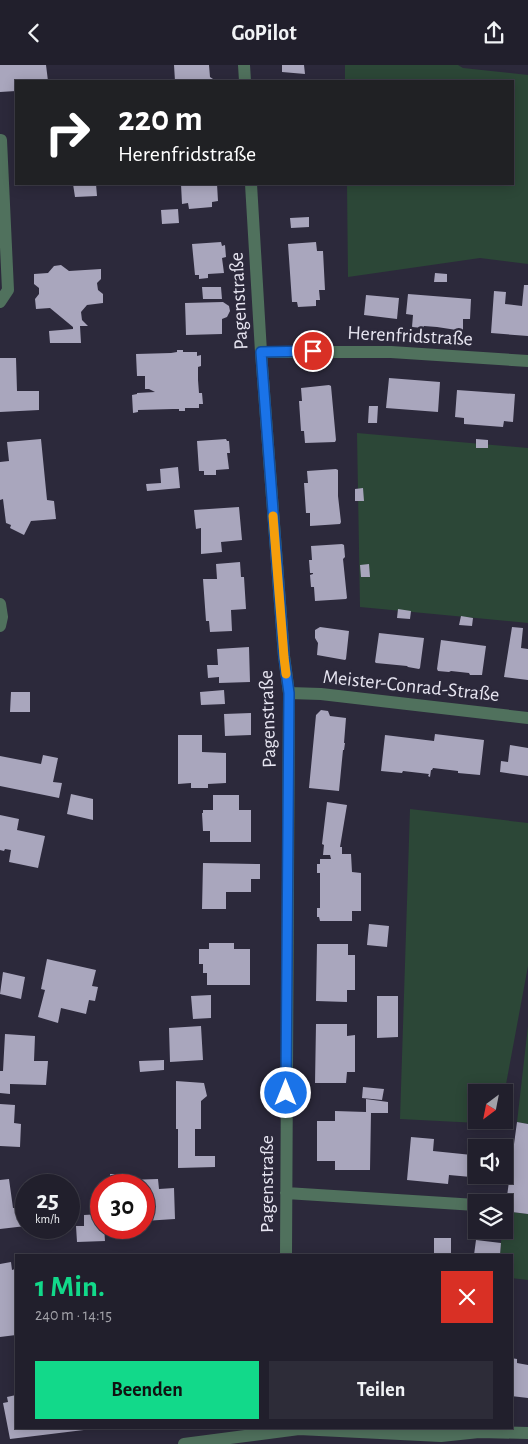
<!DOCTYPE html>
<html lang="de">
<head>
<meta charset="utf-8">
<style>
	:root { --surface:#211f2c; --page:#2d2c38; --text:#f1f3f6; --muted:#a2a2a9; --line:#3e3d48; --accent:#12d98a }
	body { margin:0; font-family:"Alegreya Sans",sans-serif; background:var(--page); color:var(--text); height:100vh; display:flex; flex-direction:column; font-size:19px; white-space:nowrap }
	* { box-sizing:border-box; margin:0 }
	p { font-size:16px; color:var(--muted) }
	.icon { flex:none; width:28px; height:28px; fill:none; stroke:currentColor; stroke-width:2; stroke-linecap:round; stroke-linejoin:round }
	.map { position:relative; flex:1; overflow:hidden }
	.sheet { position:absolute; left:15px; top:1189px; width:498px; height:175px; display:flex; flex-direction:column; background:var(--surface); border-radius:0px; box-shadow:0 2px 12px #0003,0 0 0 1px var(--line) }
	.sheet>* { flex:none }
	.banner { position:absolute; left:15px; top:15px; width:499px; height:105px; border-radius:0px; box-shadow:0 2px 12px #0003,0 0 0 1px var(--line); background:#202124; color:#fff; overflow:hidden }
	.needle { width:32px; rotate:212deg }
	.buttons { position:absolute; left:468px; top:1019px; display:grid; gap:10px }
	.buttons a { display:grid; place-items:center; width:45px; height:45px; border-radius:0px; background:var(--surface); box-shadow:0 2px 12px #0003,0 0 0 1px var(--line); font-size:25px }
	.speed { position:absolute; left:15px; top:1109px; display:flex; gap:10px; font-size:25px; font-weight:700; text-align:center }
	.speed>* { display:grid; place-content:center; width:65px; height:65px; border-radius:50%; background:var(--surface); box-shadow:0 2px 12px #0003,0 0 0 1px var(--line); line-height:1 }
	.speed small { font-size:12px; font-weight:400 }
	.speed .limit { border:8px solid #d22; background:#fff; color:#111 }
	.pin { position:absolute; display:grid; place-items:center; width:42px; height:42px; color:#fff; margin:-21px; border:2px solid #fff; border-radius:50%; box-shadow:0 1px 5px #0007 }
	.me { position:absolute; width:55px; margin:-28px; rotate:0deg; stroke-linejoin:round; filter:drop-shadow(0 0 4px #0008) }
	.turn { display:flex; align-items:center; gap:18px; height:105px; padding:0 20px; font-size:22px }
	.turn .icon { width:65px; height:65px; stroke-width:2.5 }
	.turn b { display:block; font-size:35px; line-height:42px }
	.round { display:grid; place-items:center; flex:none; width:52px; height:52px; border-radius:0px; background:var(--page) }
	.headline { display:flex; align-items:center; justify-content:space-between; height:85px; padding:0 20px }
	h1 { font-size:30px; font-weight:600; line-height:38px; color:var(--accent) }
	.primary-button { display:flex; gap:10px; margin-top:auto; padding:10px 20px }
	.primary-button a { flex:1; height:58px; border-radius:0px; background:var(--accent); color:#111; font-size:20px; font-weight:600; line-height:58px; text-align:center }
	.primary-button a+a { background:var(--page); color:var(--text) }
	header { display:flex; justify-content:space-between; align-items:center; height:65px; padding:0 20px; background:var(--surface); font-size:22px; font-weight:600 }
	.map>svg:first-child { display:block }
</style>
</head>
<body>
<header><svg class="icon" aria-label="back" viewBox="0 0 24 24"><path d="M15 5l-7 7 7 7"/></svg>GoPilot<svg class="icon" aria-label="share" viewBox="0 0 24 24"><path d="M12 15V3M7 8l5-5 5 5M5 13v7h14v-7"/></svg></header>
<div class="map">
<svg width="528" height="1379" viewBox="0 0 528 1379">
	<rect width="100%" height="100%" fill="#2c293b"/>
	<path fill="#2c4737" d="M345,0H458L463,3L528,10V199L480,193L348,212L347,119H512V16H345Z
		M357,368L528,383V558L360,542Z
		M410,744L528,758V901L504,1030V1028H476V1055H499L498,1059L400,1054Z
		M528,961V1059L517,1057Z
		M505,1146L528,1149V1215L511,1213V1190H500L502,1165H504Z"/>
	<path fill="#a9a6bd" d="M0,0H46L48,16H16V26L0,27Z
		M174,0H209L210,12L213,14V16H175Z
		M282,0H304L305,9L282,7Z
		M51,119H68L69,120L51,121Z
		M73,119H96L97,131L75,132Z
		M181,119H217L218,136L212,137V142L189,144L188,138L182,139Z
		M178,144L179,158L162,159L161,145Z
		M309,152V162L291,163L290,153Z
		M221,177L222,181L225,180L226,192L222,193L224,208L208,209V213L199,214V210H195L192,179Z
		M316,177L317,186H323L325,225H319L320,235H316V241L298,242L297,237H292L288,179Z
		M61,200L69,206L101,204V214L97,218L98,225L103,229V238L87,240L81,247L82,255L88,261H80L81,278H50L49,266L73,264V262L50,243L36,244L35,234L39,229V223L34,219V209L48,208L54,201Z
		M435,208L447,209V217H434Z
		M524,220H528V271L491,268L494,226L506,227L505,239L522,241Z
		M202,222H221L222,234H203Z
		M408,229L471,234L470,254H463V266L437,262L424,261L423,263L412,262L413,250L406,249Z
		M366,230L399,233L397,254L364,250Z
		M223,237L229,241L230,246L227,252L222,254V269L186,270L185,238Z
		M177,285H183V287H197V291L201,290V301L198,302V315L199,328H202L203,339H199V343H185V346H179V344H173L138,345V347L133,348L132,330L137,329V328L155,327L149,324H145V311H137L136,289L171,288L177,287Z
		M0,293H16L17,326H39V345L0,347Z
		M389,313L440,317L438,347L386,343Z
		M329,320L331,321L336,375L335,377L305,378L304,366H301L299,336H302L301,323Z
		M457,325L515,329L513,357L504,356L503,362L464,359V353L455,352Z
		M369,341H378L377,358H368Z
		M41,374L47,435L54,436L56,454L31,456L24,470L10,463L11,460L6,458L3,434L0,435V397L9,396L7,377Z
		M226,374L227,376H229L230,388H227L229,404L216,405V410H204V406H199L197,376Z
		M476,374L488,375V383H476Z
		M178,402L180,423L147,426L146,419L161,418L160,404Z
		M336,404L338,405V431L341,457L340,459L310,461V448H306L304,418H308L307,406Z
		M363,423L364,436H355V424Z
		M239,442L242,475L221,477L222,487L201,489V463L196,464L194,445Z
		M342,479L344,480L345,492L343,494L347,533L346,534L315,536L314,522H311L310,510L313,509V508H310L309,495H312L311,481Z
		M240,497L241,512H244L246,544L231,545L232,566L210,567L209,556H206L203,514H217L216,499Z
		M369,499L370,512H361L360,500Z
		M398,544L411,546L410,554L397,553Z
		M461,551L473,553L472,561L459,560Z
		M320,562L349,566L346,594L345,595L317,590L318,578L315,573V565Z
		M512,562L523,563L521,583L528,584V615L504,612Z
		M379,568L424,573L420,603L419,604L408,602L407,601L376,598L375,597Z
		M441,575L486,581L482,610H470L469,608L451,606L449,607L438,606L437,604Z
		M249,582L250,617L219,618V612L208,613L207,600H218L217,584Z
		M224,625L225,639L201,640L200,627Z
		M11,627H30V647H10Z
		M321,645L328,646L330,651L346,653L344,678H345L344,685H343L339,726L309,723L316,650Z
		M251,648V670L225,671L224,649Z
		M435,669L484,675L480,710L458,708V706L433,703L432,705H431L430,712L428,711L429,709L403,706L402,708L381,706L385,670L434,676Z
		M178,670H202V687L226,688V718L208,719V723H191V718L178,719Z
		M510,680L528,683V711L500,707L501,696L508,697Z
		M43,690L58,693L53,717L62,718L59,733L0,721V691L41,699Z
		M71,729L93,734V755L67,749Z
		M213,730H239V745H251V777H210V766H203L202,748H203V745H213Z
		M327,737L347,740L340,782H342V789H351L352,807L361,808V846H352V856H320L319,852H317V843H320V808H317V799H320V794H331L330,790H323L324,780L322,779Z
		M0,750L19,754L17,765L45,771L38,803L9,797L11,785L5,784L4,786L0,785Z
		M203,798L260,799V814H251V827H226V844H202Z
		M369,859L389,861L387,882L367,880Z
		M209,878H234V884H250V920H207V908H203V899H199V884H209Z
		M317,879H348V890H355V925H347V937L316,936Z
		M47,894L96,905L92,921L98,922L95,936L89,935L86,949L61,943L58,958L38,952L45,925L41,924Z
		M3,907L25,912L21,934L0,929Z
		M211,930V953L193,954L191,931Z
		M377,931H398V972L377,973Z
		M316,959H347V971L355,970V1007H347L346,1018H315Z
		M201,961L203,995L170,997L169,963Z
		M5,969L35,971L34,996H48L46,1020L10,1019V1029L0,1028V1006H3Z
		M164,995V1005L140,1007L139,996Z
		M176,1016L204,1018L207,1031L201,1036V1064H195V1091H215V1102L178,1103V1064H176Z
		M363,1022L384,1024L382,1035L362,1033Z
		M366,1034L388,1037V1048H371L370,1105H335V1096H317V1056H335V1046L366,1047Z
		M0,1039L15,1040L14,1058L21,1059L20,1082L0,1081Z
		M517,1057L528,1059V1149L505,1146Z
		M411,1072L434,1074L433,1086L472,1090L471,1112L449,1110L448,1119L407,1115Z
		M110,1109H128V1115L158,1114L159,1124L174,1123L175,1154L144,1156V1120H111Z
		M9,1114L13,1143L26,1142V1161L0,1164V1115Z
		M101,1149V1162H104L105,1176L77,1177L76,1161H84V1150Z
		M434,1173H451V1190H434Z
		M476,1175L501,1178L500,1190H474Z
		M11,1197L12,1205L15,1204L16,1215V1270L0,1272V1199Z
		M511,1293L517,1294V1298L528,1300V1333L511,1331Z
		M16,1330V1362H92V1364L10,1374L3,1338L8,1337L7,1332Z"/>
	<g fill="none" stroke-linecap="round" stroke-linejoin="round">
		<path stroke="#50715d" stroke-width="12" d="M244,0L245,16
			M251,119L261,287L284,591L289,628L286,1190
			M0,237L8,225L1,75
			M261,287H391L528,296
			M0,539L2,552L0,561
			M289,628L321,629L528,653
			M286,1128L476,1140
			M184,1379L299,1364L441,1371L479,1367L528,1368"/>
	</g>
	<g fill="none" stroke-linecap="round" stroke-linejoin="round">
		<g stroke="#114b97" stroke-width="12">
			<path id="route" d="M286,1028L289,628L284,592L261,287L313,286"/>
		</g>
		<use href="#route" stroke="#1a73e8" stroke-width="9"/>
		<path stroke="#f59e0b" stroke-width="9" d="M273,451L284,592L286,609"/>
	</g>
	<g text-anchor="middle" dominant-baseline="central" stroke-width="5" stroke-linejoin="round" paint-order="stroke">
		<g font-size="20" fill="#e6e4f0" stroke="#2c293b">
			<text transform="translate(239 236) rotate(-93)">Pagenstraße</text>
			<text transform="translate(410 271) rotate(3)">Herenfridstraße</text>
			<text transform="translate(411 621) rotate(6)">Meister-Conrad-Straße</text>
			<text transform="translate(268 654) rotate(-92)">Pagenstraße</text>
			<text transform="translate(267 1119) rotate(-90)">Pagenstraße</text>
		</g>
	</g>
</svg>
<div class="buttons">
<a><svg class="needle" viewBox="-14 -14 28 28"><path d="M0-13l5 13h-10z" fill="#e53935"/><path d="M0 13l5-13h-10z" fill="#a2a2a9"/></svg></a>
<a><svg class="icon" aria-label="sound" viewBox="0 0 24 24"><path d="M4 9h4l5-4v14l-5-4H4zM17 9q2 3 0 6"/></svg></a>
<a><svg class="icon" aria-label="layers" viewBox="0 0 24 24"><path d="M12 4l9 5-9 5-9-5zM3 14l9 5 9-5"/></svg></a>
</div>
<div class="speed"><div>25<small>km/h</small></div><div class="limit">30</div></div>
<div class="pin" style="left:313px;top:286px;background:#d93025"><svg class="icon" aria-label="arrive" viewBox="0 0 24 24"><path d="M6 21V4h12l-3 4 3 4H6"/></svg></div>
<svg class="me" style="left:286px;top:1028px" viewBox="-20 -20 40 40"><circle r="17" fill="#1a73e8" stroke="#fff" stroke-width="3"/><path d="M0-11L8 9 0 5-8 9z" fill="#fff"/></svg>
<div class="banner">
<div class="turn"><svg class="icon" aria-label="right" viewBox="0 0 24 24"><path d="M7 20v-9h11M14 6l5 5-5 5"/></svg><div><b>220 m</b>Herenfridstraße</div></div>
</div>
<section class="sheet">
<div class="headline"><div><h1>1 Min.</h1><p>240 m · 14:15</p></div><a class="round" style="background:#d93025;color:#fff"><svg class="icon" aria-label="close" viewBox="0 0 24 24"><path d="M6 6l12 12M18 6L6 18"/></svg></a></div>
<div class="primary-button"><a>Beenden</a><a>Teilen</a></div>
</section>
</div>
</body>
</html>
